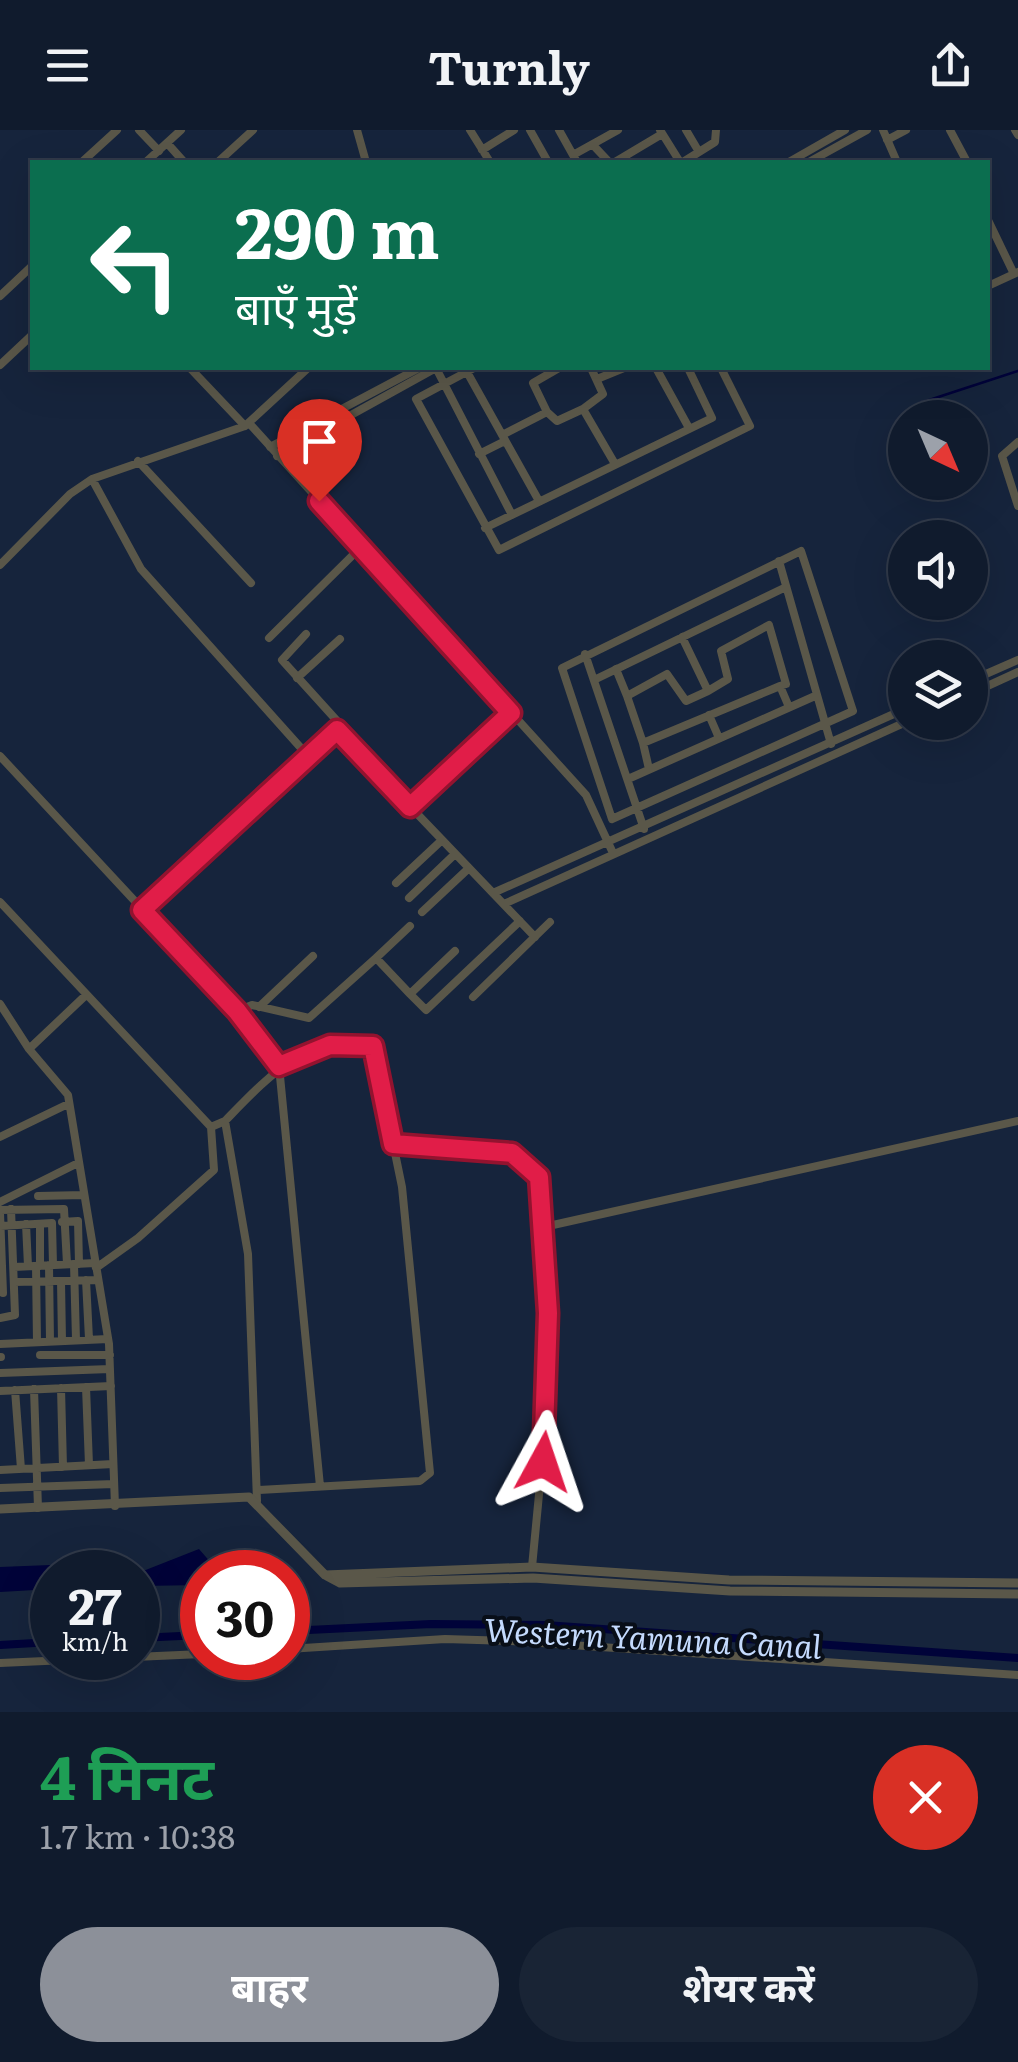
<!DOCTYPE html>
<html lang="hi">
<head>
<meta charset="utf-8">
<style>
	:root { --surface:#101b2d; --page:#192435; --text:#f1f3f6; --muted:#9ca1aa; --line:#303949; --accent:#8c9099 }
	body { margin:0; font-family:Literata,"Noto Sans Devanagari",serif; background:var(--page); color:var(--text); height:100vh; display:flex; flex-direction:column; font-size:38px; white-space:nowrap }
	* { box-sizing:border-box; margin:0 }
	p { font-size:32px; color:var(--muted) }
	.icon { flex:none; width:55px; height:55px; fill:none; stroke:currentColor; stroke-width:2; stroke-linecap:round; stroke-linejoin:round }
	.map { position:relative; height:1582px; overflow:hidden }
	.side { display:flex; flex-direction:column; background:var(--surface); flex:1 }
	.side>* { flex:none }
	.top-card { position:absolute; left:30px; top:30px; width:960px; height:210px; border-radius:0px; box-shadow:0 10px 40px #0002,0 0 0 2px var(--line); background:#0b6e4f; color:#fff; overflow:hidden }
	.needle { width:65px; rotate:136deg }
	.fabs { position:absolute; left:888px; top:270px; display:grid; gap:20px }
	.fabs a { display:grid; place-items:center; width:100px; height:100px; border-radius:50%; background:var(--surface); box-shadow:0 10px 40px #0002,0 0 0 2px var(--line); font-size:50px }
	.speed { position:absolute; left:30px; top:1420px; display:flex; gap:20px; font-size:50px; font-weight:700; text-align:center }
	.speed>* { display:grid; place-content:center; width:130px; height:130px; border-radius:50%; background:var(--surface); box-shadow:0 10px 40px #0002,0 0 0 2px var(--line); line-height:1 }
	.speed small { font-size:25px; font-weight:400 }
	.speed .limit { border:15px solid #d22; background:#fff; color:#111 }
	.pin { position:absolute; display:grid; place-items:center; width:85px; height:85px; color:#fff; margin:-102px -42px; border-radius:50% 50% 50% 0; rotate:-45deg; box-shadow:0 0 10px #0007 }
	.pin .icon { rotate:45deg }
	.me { position:absolute; width:110px; margin:-55px; rotate:5deg; stroke-linejoin:round; filter:drop-shadow(0 0 8px #0008) }
	.turn { display:flex; align-items:center; gap:35px; height:210px; padding:0 40px; font-size:45px }
	.turn .icon { width:130px; height:130px; stroke-width:2.5 }
	.turn b { display:block; font-size:70px; line-height:85px }
	.round { display:grid; place-items:center; flex:none; width:105px; height:105px; border-radius:52px; background:var(--page) }
	.headline { display:flex; align-items:center; justify-content:space-between; height:170px; padding:0 40px }
	h1 { font-size:60px; font-weight:700; line-height:75px; color:#1e9e55 }
	.cta { display:flex; gap:20px; margin-top:auto; padding:20px 40px }
	.cta a { flex:1; height:115px; border-radius:60px; background:var(--accent); color:#fff; font-size:40px; font-weight:700; line-height:115px; text-align:center }
	.cta a+a { background:var(--page); color:var(--text) }
	header { display:flex; justify-content:space-between; align-items:center; height:130px; padding:0 40px; background:var(--surface); font-size:45px; font-weight:700 }
	.map>svg:first-child { display:block }
</style>
</head>
<body>
<header><svg class="icon" aria-label="menu" viewBox="0 0 24 24"><path d="M4 6h16M4 12h16M4 18h16"/></svg>Turnly<svg class="icon" aria-label="share" viewBox="0 0 24 24"><path d="M12 15V3M7 8l5-5 5 5M5 13v7h14v-7"/></svg></header>
<div class="map">
<svg width="1018" height="1582" viewBox="0 0 1018 1582">
	<rect width="100%" height="100%" fill="#16243c"/>
	<path fill="#000339" d="M199,1419L219,1442H202V1455L138,1456V1443Z
		M126,1432L127,1442H52V1459L0,1462V1437Z"/>
	<g fill="none" stroke-linecap="round" stroke-linejoin="round">
		<path stroke="#000339" stroke-width="2.5" d="M920,273L1018,241"/>
		<path stroke="#000339" stroke-width="8" d="M288,1501L431,1494L545,1495L1018,1528
			M138,1508L202,1505
			M0,1515L52,1512"/>
		<path stroke="#5a5749" stroke-width="8" d="M139,0L159,21
			M357,0L366,32
			M470,0L490,32
			M530,0L548,32
			M559,0L573,25
			M660,0L680,32
			M686,0L699,22
			M883,0L897,32
			M950,0L967,32
			M1015,0L1018,5
			M887,10L906,0
			M167,13L184,32
			M593,15L609,32
			M482,20L514,0
			M82,32L117,0
			M146,32L181,0
			M218,32L253,0
			M577,32L573,25L618,0
			M615,32L662,4
			M683,32L715,12L716,0
			M789,32L845,0
			M809,32L867,0
			M988,90L1014,144
			M988,156L1018,142
			M0,166L32,136
			M0,235L32,205
			M190,238L245,296
			M436,238L512,385
			M474,238L416,269L499,420L750,296L721,238
			M591,238L603,264L583,279L615,334
			M656,238L689,298
			M467,242L539,371
			M597,249L624,238
			M547,282L557,291L583,279
			M249,293L586,665L612,721
			M502,305L547,282L533,253L559,238
			M1018,312L1002,326L1018,376
			M270,317L419,238
			M479,324L505,311
			M277,326L436,238
			M138,331L251,453
			M92,349L141,439L309,627
			M485,398L712,288L688,238
			M801,421L853,581L612,689L562,538Z
			M779,431L831,614
			M0,435L70,364L92,349L245,296L308,238
			M306,504L282,530L339,593L337,600
			M682,507L708,561L686,571L667,544L627,566L643,613L780,556L789,577
			M269,508L361,417
			M585,524L644,699
			M616,539L627,566
			M297,548L340,509
			M594,550L786,457
			M970,551L1018,530
			M708,561L728,549L721,521L769,495L786,554L780,556
			M970,564L1018,542
			M709,585L719,608
			M643,613L649,639
			M0,626L237,881L252,875L309,888L376,828L410,864L455,821
			M628,649L815,566
			M410,677L511,583
			M396,753L442,710
			M493,763L905,579
			M409,768L455,724
			M0,772L211,997L225,991C265,950 309,900 373,916L402,1057L430,1343L420,1351L259,1360
			M504,774L906,592
			M142,780L337,600L535,807
			M422,782L469,738
			M376,828L410,796
			M410,864L426,880L520,791
			M86,865L29,919L68,965L109,1214L115,1376
			M473,867L550,792
			M0,874L29,919
			M259,877L313,826
			M237,881L279,936L320,1356
			M225,991L248,1124L257,1371
			M0,1007L68,974
			M393,1014L512,1023L542,1052L548,1271L532,1437
			M38,1066L84,1065
			M0,1072L78,1033
			M0,1080L64,1079L67,1134
			M0,1083L3,1163
			M62,1092L78,1091L79,1134
			M26,1094L28,1136
			M40,1094V1136
			M1,1096L52,1093L53,1135
			M544,1097L1018,991
			M74,1134L76,1210
			M49,1135L50,1211
			M36,1136L37,1212
			M14,1137L95,1133
			M96,1138L138,1108L214,1040L211,997
			M86,1150L89,1209
			M61,1151L62,1211
			M14,1152L98,1150
			M0,1188L15,1185L11,1079
			M0,1214L108,1209
			M40,1225H110
			M0,1227H1
			M0,1243L110,1239
			M86,1257L89,1335
			M61,1258L63,1337
			M34,1259L38,1378
			M15,1260L21,1339
			M0,1261L111,1256
			M0,1340L113,1334
			M0,1358L114,1354
			M288,1519L445,1509L511,1511L1018,1545
			M0,1533L202,1524"/>
		<path stroke="#5a5749" stroke-width="9" d="M0,1379L249,1367L325,1445L340,1453L533,1448L730,1461L1018,1464
			M325,1445L532,1437L729,1450L1018,1453"/>
	</g>
	<g fill="none" stroke-linecap="round" stroke-linejoin="round">
		<g stroke="#92132f" stroke-width="25">
			<path id="route" d="M319,371L511,583L410,677L337,600L142,780L237,881L279,936L330,915L373,916L393,1014L512,1023L539,1047L548,1183L543,1332"/>
		</g>
		<use href="#route" stroke="#e11d48" stroke-width="18"/>
	</g>
	<g text-anchor="middle" dominant-baseline="central" stroke-width="8" stroke-linejoin="round" paint-order="stroke">
		<g font-size="32" font-style="italic" fill="#c4dafd" stroke="#080e18">
			<text transform="translate(653 1506) rotate(3)">Western Yamuna Canal</text>
		</g>
	</g>
</svg>
<div class="fabs">
<a><svg class="needle" viewBox="-14 -14 28 28"><path d="M0-13l5 13h-10z" fill="#e53935"/><path d="M0 13l5-13h-10z" fill="#9ca1aa"/></svg></a>
<a><svg class="icon" aria-label="sound" viewBox="0 0 24 24"><path d="M4 9h4l5-4v14l-5-4H4zM17 9q2 3 0 6"/></svg></a>
<a><svg class="icon" aria-label="layers" viewBox="0 0 24 24"><path d="M12 4l9 5-9 5-9-5zM3 14l9 5 9-5"/></svg></a>
</div>
<div class="speed"><div>27<small>km/h</small></div><div class="limit">30</div></div>
<div class="pin" style="left:319px;top:371px;background:#d93025"><svg class="icon" aria-label="arrive" viewBox="0 0 24 24"><path d="M6 21V4h12l-3 4 3 4H6"/></svg></div>
<svg class="me" style="left:543px;top:1332px" viewBox="-20 -20 40 40"><path d="M0-17L14 15 0 8-14 15z" fill="#e11d48" stroke="#fff" stroke-width="4"/></svg>
<div class="top-card">
<div class="turn"><svg class="icon" aria-label="left" viewBox="0 0 24 24"><path d="M17 20v-9H6M10 6l-5 5 5 5"/></svg><div><b>290 m</b>बाएँ मुड़ें</div></div>
</div>
</div>
<section class="side">
<div class="headline"><div><h1>4 मिनट</h1><p>1.7 km · 10:38</p></div><a class="round" style="background:#d93025;color:#fff"><svg class="icon" aria-label="close" viewBox="0 0 24 24"><path d="M6 6l12 12M18 6L6 18"/></svg></a></div>
<div class="cta"><a>बाहर</a><a>शेयर करें</a></div>
</section>
</body>
</html>
